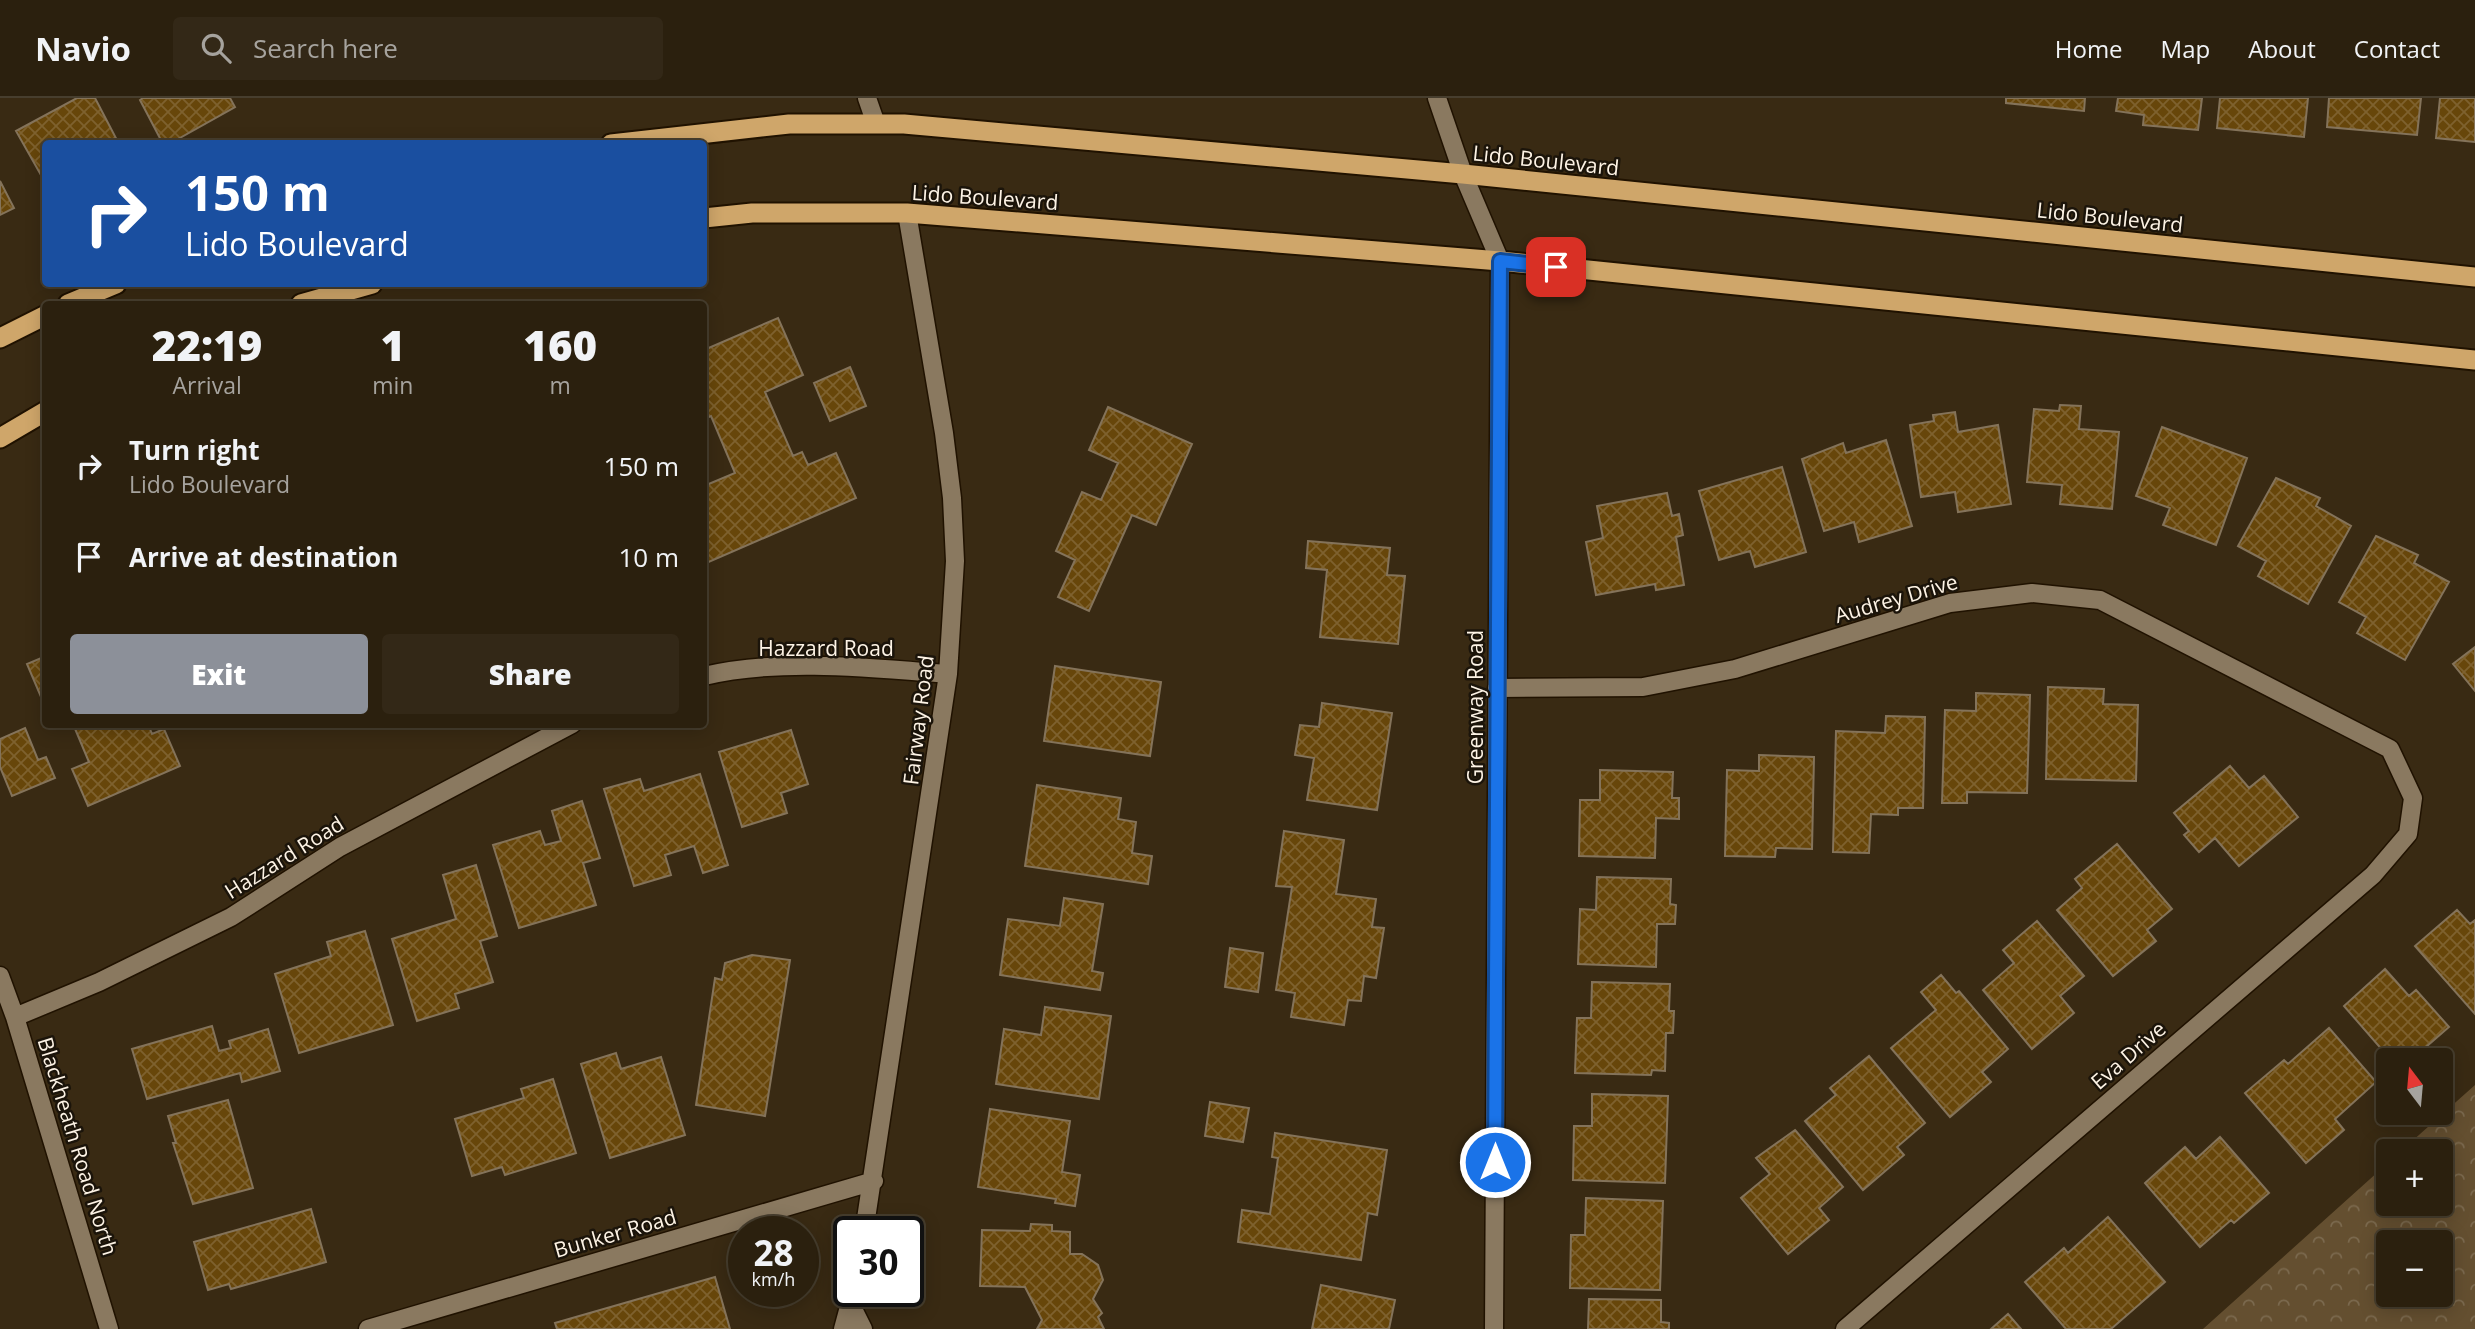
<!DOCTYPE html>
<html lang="en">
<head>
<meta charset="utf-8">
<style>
	:root { --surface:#2b200e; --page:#332817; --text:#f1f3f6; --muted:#a6a39e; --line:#473e2e; --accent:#8c9099 }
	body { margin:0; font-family:"Open Sans",sans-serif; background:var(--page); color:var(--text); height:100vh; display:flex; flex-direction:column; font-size:26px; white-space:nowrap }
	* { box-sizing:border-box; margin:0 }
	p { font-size:23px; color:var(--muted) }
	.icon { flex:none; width:38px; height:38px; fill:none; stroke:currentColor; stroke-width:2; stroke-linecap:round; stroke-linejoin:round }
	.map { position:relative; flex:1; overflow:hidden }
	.panel { position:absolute; left:42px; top:203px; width:665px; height:427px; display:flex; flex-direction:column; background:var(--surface); border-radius:7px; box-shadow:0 4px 18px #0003,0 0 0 2px var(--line) }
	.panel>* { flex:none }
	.guide { position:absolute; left:42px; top:42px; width:665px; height:147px; border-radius:7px; box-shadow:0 4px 18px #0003,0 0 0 2px var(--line); background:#1a4fa0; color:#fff; overflow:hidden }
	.needle { width:46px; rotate:344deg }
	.buttons { position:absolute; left:2376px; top:950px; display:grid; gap:14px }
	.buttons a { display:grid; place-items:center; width:77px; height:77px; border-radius:7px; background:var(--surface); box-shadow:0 4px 18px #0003,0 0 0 2px var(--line); font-size:35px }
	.speed { position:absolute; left:728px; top:1118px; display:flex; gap:14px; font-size:35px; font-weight:700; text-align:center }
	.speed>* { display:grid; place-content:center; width:91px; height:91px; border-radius:50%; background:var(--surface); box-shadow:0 4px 18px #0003,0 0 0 2px var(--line); line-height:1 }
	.speed small { font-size:18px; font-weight:400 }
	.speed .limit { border:4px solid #111; border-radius:10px; background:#fff; color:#111 }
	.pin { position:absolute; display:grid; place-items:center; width:60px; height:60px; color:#fff; margin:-30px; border-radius:14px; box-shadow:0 4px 10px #0006 }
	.me { position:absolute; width:77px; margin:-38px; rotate:0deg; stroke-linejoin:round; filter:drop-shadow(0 0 5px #0008) }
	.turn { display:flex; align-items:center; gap:24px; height:147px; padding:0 28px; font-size:32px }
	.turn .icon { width:91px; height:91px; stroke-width:2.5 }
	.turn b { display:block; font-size:49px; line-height:60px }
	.eta { display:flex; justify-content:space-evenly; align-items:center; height:119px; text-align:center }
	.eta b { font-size:42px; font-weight:800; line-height:49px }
	.cta { display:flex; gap:14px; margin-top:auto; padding:14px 28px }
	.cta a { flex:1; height:80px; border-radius:7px; background:var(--accent); color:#fff; font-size:28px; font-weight:800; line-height:80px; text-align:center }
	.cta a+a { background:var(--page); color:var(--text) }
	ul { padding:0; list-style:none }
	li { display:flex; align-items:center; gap:21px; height:91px; padding:0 28px }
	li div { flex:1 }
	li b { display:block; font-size:26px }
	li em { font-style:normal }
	header { display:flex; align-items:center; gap:42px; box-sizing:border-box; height:98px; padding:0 35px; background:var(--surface); border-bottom:2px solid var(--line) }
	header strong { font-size:33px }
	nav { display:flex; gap:38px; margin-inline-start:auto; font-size:24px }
	.search { width:490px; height:63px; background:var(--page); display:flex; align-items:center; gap:18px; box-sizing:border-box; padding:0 24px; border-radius:7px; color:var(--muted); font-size:26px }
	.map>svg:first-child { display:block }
</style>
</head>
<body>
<header>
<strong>Navio</strong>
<div class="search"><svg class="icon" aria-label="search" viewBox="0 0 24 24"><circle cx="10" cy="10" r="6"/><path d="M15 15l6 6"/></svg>Search here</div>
<nav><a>Home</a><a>Map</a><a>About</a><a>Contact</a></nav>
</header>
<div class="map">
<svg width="2475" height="1231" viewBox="0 0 2475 1231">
	<defs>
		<pattern id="park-crowns" width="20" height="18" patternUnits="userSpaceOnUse" patternTransform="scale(1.75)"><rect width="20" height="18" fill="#644f30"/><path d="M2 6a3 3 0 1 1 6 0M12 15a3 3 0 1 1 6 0" fill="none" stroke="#7b694e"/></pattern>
		<pattern id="building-cross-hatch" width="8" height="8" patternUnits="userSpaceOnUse" patternTransform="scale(1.75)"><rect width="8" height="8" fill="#67460a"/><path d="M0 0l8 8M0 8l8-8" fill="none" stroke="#7e612e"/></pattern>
	</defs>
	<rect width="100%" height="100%" fill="#392a13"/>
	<path fill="url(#park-crowns)" fill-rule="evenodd" d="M2475,987V1231H2203L2389,1064V1106H2441V1054L2401,1053ZM2389,1144H2441V1197H2389Z"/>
	<path fill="url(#building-cross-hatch)" stroke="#84735a" stroke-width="2" d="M77,0H95L119,46H46V86L16,33Z
		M143,0H230L235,9L169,46H163L140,2Z
		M2006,0H2085L2084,13L2006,5Z
		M2118,0H2202L2198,32L2143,27L2144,17L2116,13Z
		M2220,0H2308L2304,39L2217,30Z
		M2329,0H2421L2417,37L2327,29Z
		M2440,0H2475V44L2436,40Z
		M0,83L14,110L0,117Z
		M778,220L803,277L765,294L793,358L802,354L808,367L836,355L856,400L704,466V388L735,375L711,318L704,321V252Z
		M850,269L866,308L830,323L814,285Z
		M2060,307L2081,308L2079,331L2119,334L2112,411L2060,406L2062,387L2027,384L2034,311L2059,313Z
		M1108,309L1192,346L1156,427L1132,417L1089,513L1058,499L1075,462L1056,453L1082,394L1101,402L1118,365L1089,352Z
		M1955,314L1958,334L1998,327L2011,406L1958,414L1955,394L1921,399L1910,327L1934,323L1933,317Z
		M2162,329L2247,360L2216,447L2163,427L2170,410L2136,398Z
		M1886,342L1912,428L1859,444L1854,424L1824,433L1802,361L1843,345L1846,355Z
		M1782,369L1806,454L1755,469L1750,453L1719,462L1699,393Z
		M2276,380L2320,400L2316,408L2351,428L2308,506L2258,478L2266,463L2238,448Z
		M1667,395L1672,418L1679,416L1683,437L1676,439L1684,487L1656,492L1655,486L1596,497L1586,444L1603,440L1597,408Z
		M2376,438L2418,457L2414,465L2449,484L2405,562L2357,535L2366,519L2339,504Z
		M1308,443L1390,450L1387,477L1405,478L1398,546L1320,539L1327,472L1306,470Z
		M2475,549V593L2453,566Z
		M46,558V605L44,606L27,566Z
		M1055,568L1161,584L1150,658L1044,643Z
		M2048,589L2104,591L2103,606L2138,607L2136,683L2046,681Z
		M1976,595L2030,597L2027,695L1967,694V705H1942L1945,612L1976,613Z
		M1322,605L1392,615L1377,712L1307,702L1314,660L1295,657L1300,627L1319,629Z
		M1886,618L1925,619L1923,710H1898V717L1871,716L1869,755L1833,754L1836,633L1885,635Z
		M73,626H148L152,636L164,631L180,668L88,708L72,671L89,664Z
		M25,630L38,662L46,659L55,680L12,698L0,669V641Z
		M791,632L808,686L781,695L787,715L742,729L719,654Z
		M1759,657L1814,659L1812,751L1776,750L1775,759L1725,758L1727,672L1759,673Z
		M2230,668L2249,690L2264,678L2298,719L2239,768L2215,740L2199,754L2184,737L2189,733L2174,715Z
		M1600,672L1673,674L1672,700H1679V721L1656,720L1655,760L1579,758L1580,702H1600Z
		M700,676L728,767L703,775L694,748L665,757L671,777L634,788L604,691L640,681L644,693Z
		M1037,687L1121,700L1118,721L1136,724L1132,755L1152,758L1148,786L1025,768Z
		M582,703L600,760L583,765L596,807L519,830L493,747L540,733L545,747L561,743L552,713Z
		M1284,733L1344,742L1336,796L1376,801L1372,829L1384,830L1376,880L1364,878L1361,903L1348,902L1344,927L1291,919L1295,895L1276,892L1292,789L1276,788Z
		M2117,746L2172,811L2147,832L2156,843L2113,878L2057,812L2082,790L2075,781Z
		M476,767L497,838L480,843L493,884L455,896L459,910L417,923L392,841L456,821L443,777Z
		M1597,779L1671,781L1670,806L1676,807L1675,826H1657L1656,869L1578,866L1580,811L1596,812Z
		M1064,800L1103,806L1092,873L1103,875L1100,892L1000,877L1008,821L1060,828Z
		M2457,812L2470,826L2475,822V916L2415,848Z
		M2037,823L2084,878L2060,898L2074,915L2032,951L1983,892L2014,865L2003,852Z
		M365,833L393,927L299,955L275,876L331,858L327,844Z
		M1230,850L1263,855L1258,894L1225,889Z
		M752,857L790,862L765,1018L696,1007L715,880L722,882L725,865Z
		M2385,871L2409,898L2416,892L2449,929L2411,962H2391L2344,908Z
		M1941,877L1956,895L1959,893L2008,951L1982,974L1991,984L1950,1019L1891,950L1936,912L1921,894Z
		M1592,884L1670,886L1669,913H1674L1673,935H1666L1665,973L1652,972L1651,977L1575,975L1577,920H1591Z
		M1045,909L1111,918L1099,1001L996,986L1004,931L1041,937Z
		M212,928L219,953L231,950L229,943L268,931L280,973L242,984L240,975L147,1001L132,951Z
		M2329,930L2376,984L2335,1021L2344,1032L2306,1065L2245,995L2284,962L2288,966Z
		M616,955L621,971L661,959L685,1037L610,1060L581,966Z
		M1869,958L1925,1025L1897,1049L1904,1057L1863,1092L1805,1023L1836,997L1830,990Z
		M553,981L576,1055L505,1077L502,1069L472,1078L455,1021L524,1000L521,991Z
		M1592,996L1668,998L1665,1085L1573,1082L1574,1028H1592Z
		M228,1002L253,1090L193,1106L173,1045H176L168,1018Z
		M1210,1004L1249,1010L1243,1044L1205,1038Z
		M990,1011L1070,1023L1062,1074L1080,1077L1075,1108L1055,1105L1056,1101L978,1089Z
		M1795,1032L1843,1089L1819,1110L1829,1122L1788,1156L1741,1100L1770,1076L1756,1060Z
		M1275,1035L1387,1052L1377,1117L1368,1115L1361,1162L1238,1144L1242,1112L1270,1116L1278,1060L1272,1059Z
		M2220,1039L2269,1095L2234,1125L2231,1122L2200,1149L2145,1085L2185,1049L2196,1061Z
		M1586,1100L1663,1103L1660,1192L1570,1190L1571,1137H1585Z
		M311,1111L326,1164L231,1191L229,1186L208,1192L194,1144Z
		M2108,1119L2165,1184L2111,1231H2066L2025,1184L2064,1150L2068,1155Z
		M1031,1126L1052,1127V1133L1070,1134V1156H1082L1098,1167L1103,1182L1093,1201L1102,1215L1098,1219L1104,1231H1037L1042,1222L1025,1189L980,1188L982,1132L1030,1133Z
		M715,1179L730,1231H557L555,1225Z
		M1321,1187L1395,1202L1389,1231H1312Z
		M1589,1201L1661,1202V1224L1669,1225V1231H1588Z
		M2008,1216L2021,1231H1991Z"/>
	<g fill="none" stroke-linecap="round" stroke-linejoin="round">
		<g stroke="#201200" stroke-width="21">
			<path id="minor" d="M867,0L876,26
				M1437,0L1463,76L1500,163L1494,1231
				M704,578C778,560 872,570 948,576
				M1497,590L1643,589L1735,571L1950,505L2032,495L2100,502L2390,651L2413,700L2408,736L2373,777L1845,1231
				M0,878L15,919L109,1231
				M15,919L99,884L231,819L340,749L572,626
				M864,1134L948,576L955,463L952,400L944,335L907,115
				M852,1194L850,1205L863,1231
				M368,1231L874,1083
				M843,1231L850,1205"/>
		</g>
		<g stroke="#201200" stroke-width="23">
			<path id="trunk" d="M611,46L789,26H904L1463,76L2475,179
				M704,120L752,115H907L1500,163L2475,262
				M68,206L116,186
				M301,206L372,186
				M0,240L46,217
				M0,340L46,313"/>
		</g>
		<use href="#minor" stroke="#8a7960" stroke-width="18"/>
		<use href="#trunk" stroke="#cfa66a" stroke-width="19"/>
	</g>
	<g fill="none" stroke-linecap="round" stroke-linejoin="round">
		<g stroke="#114b97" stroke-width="18">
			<path id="route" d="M1495,1064L1500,163L1556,169"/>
		</g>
		<use href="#route" stroke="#1a73e8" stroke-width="12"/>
	</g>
	<g text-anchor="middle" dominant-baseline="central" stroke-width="5" stroke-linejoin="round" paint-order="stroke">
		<g font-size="21" fill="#fdf3e5" stroke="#1b140a">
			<text transform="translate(1546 62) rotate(6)">Lido Boulevard</text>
			<text transform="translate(985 99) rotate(4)">Lido Boulevard</text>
			<text transform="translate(2110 119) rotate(6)">Lido Boulevard</text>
			<text transform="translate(1896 500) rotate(-16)">Audrey Drive</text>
			<text x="826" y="550">Hazzard Road</text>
			<text transform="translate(1475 609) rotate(-90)">Greenway Road</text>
			<text transform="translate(918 622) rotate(-83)">Fairway Road</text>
			<text transform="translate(284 759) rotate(-32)">Hazzard Road</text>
			<text transform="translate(2128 957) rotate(-41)">Eva Drive</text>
			<text transform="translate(78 1048) rotate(73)">Blackheath Road North</text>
			<text transform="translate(615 1135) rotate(-16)">Bunker Road</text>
		</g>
	</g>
</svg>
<div class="buttons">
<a><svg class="needle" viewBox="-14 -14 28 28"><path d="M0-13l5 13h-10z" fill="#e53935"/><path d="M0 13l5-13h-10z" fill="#a6a39e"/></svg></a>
<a>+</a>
<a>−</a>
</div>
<div class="speed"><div>28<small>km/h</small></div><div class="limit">30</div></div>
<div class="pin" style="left:1556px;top:169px;background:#d93025"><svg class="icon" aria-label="arrive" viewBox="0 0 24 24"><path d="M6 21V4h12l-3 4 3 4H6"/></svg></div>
<svg class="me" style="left:1495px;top:1064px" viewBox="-20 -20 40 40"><circle r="17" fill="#1a73e8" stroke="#fff" stroke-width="3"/><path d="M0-11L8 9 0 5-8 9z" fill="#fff"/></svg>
<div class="guide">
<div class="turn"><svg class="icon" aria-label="right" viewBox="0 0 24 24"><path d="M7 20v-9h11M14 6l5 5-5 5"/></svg><div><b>150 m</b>Lido Boulevard</div></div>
</div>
<section class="panel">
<div class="eta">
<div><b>22:19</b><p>Arrival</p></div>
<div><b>1</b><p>min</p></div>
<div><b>160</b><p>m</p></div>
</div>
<ul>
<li><svg class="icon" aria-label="right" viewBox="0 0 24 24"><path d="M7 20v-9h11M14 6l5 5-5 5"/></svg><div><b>Turn right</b><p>Lido Boulevard</p></div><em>150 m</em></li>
<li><svg class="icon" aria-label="arrive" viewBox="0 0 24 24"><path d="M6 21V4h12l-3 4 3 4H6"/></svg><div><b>Arrive at destination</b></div><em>10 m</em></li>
</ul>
<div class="cta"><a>Exit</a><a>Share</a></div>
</section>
</div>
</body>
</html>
